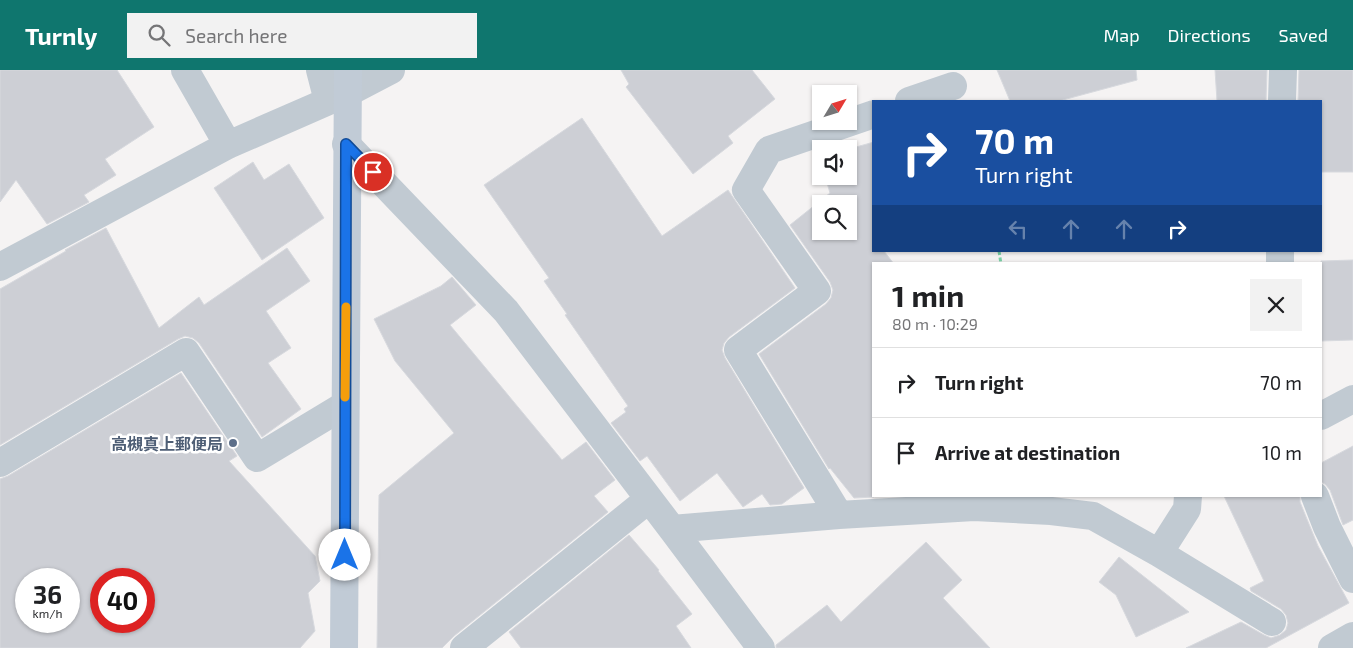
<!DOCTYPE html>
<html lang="en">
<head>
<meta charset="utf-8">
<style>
	:root { --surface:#fff; --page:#f2f2f2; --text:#202124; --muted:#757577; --line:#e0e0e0; --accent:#0f766e }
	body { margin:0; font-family:"Exo 2","Noto Sans JP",sans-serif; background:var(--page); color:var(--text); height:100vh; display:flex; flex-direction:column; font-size:19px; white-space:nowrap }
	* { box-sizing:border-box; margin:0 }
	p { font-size:16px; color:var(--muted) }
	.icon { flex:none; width:28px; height:28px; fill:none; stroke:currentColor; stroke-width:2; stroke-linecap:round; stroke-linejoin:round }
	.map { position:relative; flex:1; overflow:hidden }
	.details { position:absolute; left:872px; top:192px; width:450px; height:235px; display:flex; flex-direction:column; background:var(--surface); border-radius:0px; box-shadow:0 1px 4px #0004 }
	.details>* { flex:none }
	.banner { position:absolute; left:872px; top:30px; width:450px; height:152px; border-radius:0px; box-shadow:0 1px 4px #0004; background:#1a4fa0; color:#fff; overflow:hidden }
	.needle { width:32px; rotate:52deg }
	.controls { position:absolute; left:812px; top:15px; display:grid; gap:10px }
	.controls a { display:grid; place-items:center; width:45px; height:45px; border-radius:0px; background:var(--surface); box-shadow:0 1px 4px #0004; font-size:25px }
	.speed { position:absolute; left:15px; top:498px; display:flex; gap:10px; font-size:25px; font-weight:700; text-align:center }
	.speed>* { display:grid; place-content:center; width:65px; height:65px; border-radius:50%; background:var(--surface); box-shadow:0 1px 4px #0004; line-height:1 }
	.speed small { font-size:12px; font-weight:400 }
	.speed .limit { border:8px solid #d22; background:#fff; color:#111 }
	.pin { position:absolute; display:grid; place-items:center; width:42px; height:42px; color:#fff; margin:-21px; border:2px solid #fff; border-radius:50%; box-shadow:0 1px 5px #0007 }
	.me { position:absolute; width:55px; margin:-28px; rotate:0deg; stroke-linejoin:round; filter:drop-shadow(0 0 4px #0008) }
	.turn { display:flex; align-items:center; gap:18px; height:105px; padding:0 20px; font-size:22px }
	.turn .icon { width:65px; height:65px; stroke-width:2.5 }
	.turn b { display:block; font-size:35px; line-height:42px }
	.lanes { display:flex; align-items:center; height:48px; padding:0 20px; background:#0003; justify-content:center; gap:25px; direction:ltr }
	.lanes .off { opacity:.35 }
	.round { display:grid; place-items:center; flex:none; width:52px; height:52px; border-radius:0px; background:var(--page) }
	.headline { display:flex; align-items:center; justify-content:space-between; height:85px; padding:0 20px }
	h1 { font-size:30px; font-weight:700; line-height:38px }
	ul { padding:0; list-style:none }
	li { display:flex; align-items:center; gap:15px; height:70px; padding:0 20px; border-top:1px solid var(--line) }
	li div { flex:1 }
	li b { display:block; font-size:19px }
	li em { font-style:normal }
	header { display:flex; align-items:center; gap:30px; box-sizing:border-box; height:70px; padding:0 25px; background:var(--accent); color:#fff }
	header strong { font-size:24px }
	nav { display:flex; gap:28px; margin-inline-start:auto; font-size:18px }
	.search { width:350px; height:45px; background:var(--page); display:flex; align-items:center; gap:12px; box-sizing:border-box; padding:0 18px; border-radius:0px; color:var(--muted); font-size:19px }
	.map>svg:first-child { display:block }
</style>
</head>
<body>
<header>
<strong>Turnly</strong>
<div class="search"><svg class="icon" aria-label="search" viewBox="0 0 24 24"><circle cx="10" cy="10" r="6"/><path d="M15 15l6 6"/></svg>Search here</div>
<nav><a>Map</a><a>Directions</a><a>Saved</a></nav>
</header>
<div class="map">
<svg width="1353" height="578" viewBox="0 0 1353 578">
	<rect width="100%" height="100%" fill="#f5f3f3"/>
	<path fill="#cdcfd5" stroke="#d7d9de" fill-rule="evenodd" d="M0,0H117L154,57L105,89L116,105L84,125L89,132L47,154L16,110L0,132Z
		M621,0H752L775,29L728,66L733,73L693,104L626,17L629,14Z
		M997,0H1136L1137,10L1059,31H1010Z
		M1215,0H1267L1266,31H1217Z
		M1299,0H1353V102H1321V31H1298Z
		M582,48L662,166L728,120L795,218L729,267L724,273L722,280L725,288L804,418L782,434L770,435L762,424L743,437L717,403L680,431L647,386L640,391L611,353L626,342L624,339L628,336L565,245L567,244L544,211L549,208L484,115Z
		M874,72V181H884L894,194H874V427L854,428L830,398L829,399L759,284L826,234L831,228L833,220L830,212L790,155L830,123L825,106H849V79ZM821,134H849V161H821Z
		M253,92L264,110L289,94L324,148L262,190L214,118Z
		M106,158L159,258L199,227L204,235L287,178L310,211L266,241L291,278L268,293L301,339L262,367L199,273L193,268L185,266L178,269L0,375V219L66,181L65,180Z
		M1353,190V270L1321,271V191Z
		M452,207L476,235L450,255L562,390L586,372L615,410L594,426L608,442L454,566L442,578H377L379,425L454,363L395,291L374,249L441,216Z
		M181,303L237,386L229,391L315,486L320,511L308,523L315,561L300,578H0V409L8,406ZM26,509H69V551H26ZM101,509H144V551H101Z
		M1353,376V450L1343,455L1330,420L1325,414L1321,412V393Z
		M1224,426H1300V432L1318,476L1349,533L1266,578H1186L1241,552L1264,565L1271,568L1280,565L1286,560L1288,553L1286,545L1281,539L1251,521L1250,518L1264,511Z
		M629,465L659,500L658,501L692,544L676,556L691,578H521L509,562Z
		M926,472L962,510L943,528L990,578H776V575L827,535L841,552Z
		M1119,487L1189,542L1136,567L1116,525L1099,512Z"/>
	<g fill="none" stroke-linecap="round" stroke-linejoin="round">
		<path stroke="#7ad0a6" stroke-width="3" stroke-dasharray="4 2.5" stroke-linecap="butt" d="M999,181L1001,194"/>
		<path stroke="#c1cad2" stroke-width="28" d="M185,0L228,75
			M320,0L328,31
			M909,31L953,16
			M1282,31L1283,0
			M346,74L506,241L672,459L761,578
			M1280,194V181
			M0,197L228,75L347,23L391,0
			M1321,346L1353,329
			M0,393L186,282L257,388L345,335
			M1315,426L1327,457L1353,509
			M839,445L738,280L817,221L746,120L769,80L874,44
			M672,459L839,445L974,437L1051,441L1093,446L1159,483L1272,552
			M1159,483L1187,439L1188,426
			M464,578L649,429
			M1332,578L1353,566"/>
		<path stroke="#c1cbd6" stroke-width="28" d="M344,578L348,0"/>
	</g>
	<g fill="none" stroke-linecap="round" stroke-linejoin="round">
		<g stroke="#114b97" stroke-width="12">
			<path id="route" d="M345,485L346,74L373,102"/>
		</g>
		<use href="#route" stroke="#1a73e8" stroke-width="9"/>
		<path stroke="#f59e0b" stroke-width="9" d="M345,327L346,237"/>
	</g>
	<circle fill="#5c6f8a" stroke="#fff" stroke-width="2" cx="233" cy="373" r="5"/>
	<g text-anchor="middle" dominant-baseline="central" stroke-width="5" stroke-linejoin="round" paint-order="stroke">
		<g font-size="16" font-weight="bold" fill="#4e5e75" stroke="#fff" text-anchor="end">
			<text x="223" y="373">高槻真上郵便局</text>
		</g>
	</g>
</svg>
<div class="controls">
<a><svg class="needle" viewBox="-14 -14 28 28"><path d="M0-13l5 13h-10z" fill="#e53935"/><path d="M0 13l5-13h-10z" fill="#757577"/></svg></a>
<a><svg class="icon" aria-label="sound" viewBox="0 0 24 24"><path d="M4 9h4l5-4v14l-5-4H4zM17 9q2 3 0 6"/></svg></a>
<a><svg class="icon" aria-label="search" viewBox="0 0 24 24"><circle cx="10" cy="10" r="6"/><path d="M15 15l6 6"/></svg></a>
</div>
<div class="speed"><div>36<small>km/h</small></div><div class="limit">40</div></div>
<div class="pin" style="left:373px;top:102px;background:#d93025"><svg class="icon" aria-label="arrive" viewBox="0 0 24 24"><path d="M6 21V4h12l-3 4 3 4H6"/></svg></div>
<svg class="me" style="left:345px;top:485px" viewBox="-20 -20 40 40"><circle r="19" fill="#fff"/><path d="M0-13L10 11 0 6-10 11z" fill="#1a73e8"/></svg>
<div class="banner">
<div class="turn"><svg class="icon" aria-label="right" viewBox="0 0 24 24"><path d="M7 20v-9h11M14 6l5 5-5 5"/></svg><div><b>70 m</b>Turn right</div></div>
<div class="lanes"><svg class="icon off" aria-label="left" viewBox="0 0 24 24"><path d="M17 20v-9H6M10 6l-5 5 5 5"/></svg><svg class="icon off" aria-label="ahead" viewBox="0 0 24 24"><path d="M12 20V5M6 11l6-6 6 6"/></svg><svg class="icon off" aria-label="ahead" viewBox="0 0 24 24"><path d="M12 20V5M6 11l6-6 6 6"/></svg><svg class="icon" aria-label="right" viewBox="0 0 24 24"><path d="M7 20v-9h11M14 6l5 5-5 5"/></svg></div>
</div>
<section class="details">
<div class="headline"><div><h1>1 min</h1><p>80 m · 10:29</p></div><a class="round"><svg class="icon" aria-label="close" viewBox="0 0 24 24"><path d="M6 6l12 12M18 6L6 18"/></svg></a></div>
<ul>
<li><svg class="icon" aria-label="right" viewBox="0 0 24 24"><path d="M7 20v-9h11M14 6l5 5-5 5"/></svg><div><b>Turn right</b></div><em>70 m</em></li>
<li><svg class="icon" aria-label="arrive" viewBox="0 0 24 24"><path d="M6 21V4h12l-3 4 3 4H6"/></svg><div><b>Arrive at destination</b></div><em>10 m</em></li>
</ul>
</section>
</div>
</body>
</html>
